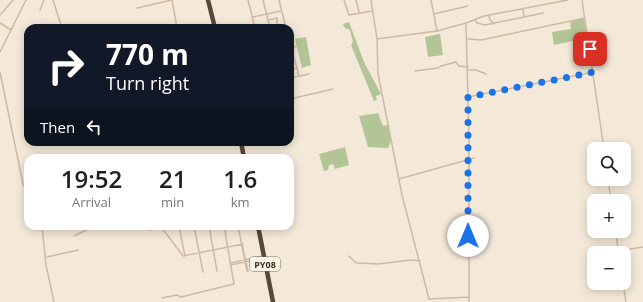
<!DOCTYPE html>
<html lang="en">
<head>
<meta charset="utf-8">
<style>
	:root { --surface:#fff; --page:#f6f6f6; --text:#202124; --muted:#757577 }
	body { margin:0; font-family:"Open Sans",sans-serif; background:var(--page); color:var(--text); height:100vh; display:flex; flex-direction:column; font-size:15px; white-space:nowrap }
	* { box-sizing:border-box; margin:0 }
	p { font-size:13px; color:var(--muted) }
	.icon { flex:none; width:22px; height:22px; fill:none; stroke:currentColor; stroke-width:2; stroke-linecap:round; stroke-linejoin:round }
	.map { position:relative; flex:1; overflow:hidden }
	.details { position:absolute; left:24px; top:154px; width:270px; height:76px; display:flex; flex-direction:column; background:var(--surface); border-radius:12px; box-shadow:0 2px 10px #0003 }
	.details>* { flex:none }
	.hud { position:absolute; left:24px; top:24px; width:270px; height:122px; border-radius:12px; box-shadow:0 2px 10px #0003; background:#111827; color:#fff; overflow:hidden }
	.buttons { position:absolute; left:587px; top:142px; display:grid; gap:8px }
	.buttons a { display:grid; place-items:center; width:44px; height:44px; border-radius:8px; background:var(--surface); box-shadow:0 2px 10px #0003; font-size:20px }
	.pin { position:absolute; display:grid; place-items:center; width:34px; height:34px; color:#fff; margin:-17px; border-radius:8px; box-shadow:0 2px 6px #0006 }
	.me { position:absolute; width:44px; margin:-22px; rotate:0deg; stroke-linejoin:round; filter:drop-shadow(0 0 3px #0008) }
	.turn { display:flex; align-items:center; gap:14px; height:84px; padding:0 16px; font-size:18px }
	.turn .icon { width:52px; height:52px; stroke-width:2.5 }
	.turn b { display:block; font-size:28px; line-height:34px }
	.then { display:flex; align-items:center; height:38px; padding:0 16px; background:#0003; gap:8px; font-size:15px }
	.eta { display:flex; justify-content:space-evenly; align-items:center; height:68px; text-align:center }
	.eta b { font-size:24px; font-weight:600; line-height:28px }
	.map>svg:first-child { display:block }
</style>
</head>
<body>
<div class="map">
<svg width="643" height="302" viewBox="0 0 643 302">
	<rect width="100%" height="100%" fill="#f4e9d9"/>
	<path fill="#b3c597" d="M584,18L587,38L554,45L552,32L571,29L570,22Z
		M349,22L364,62L381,94L376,96L377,100L374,101L351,45L353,42L350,30L345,28L343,24Z
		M440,34L443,55L428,57L425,37Z
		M306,37L311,65L302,68L295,39Z
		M378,113L383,126L388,125L391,141L388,148L368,147L359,116Z
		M345,147L349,165L335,169L333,164L329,165L328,170L324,171L319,154Z"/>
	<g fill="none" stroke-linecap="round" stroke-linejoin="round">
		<path stroke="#ceb9a4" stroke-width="1.5" d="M53,0L62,28
			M172,0L177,28
			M248,0L255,28
			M263,0L270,28
			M279,0L286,28
			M344,0L349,15L373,11
			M356,0L359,12
			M371,0L377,39L378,74L402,195L429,299L469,297
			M431,0L437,31
			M582,0L604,149
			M137,8L172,0
			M523,9L524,16
			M40,10L44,0
			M434,14L468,6
			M0,15L13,0
			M489,16L490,20L494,24
			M253,17L281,11
			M268,20L277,18V27
			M475,20L477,23L485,25L543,13
			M0,23L11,30
			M466,23L484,16L568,0
			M274,28L285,24
			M377,39L437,31L466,23L469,141V302
			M468,39L481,40L585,18
			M290,42L299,76
			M290,48L297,46
			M0,52L26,0
			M290,70L297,68
			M468,70H476L486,74
			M415,71L438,68L441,66L456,62L459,66L468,67
			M0,72L23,184L28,194
			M290,78L309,74
			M468,97L594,72
			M290,99L333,89
			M399,179L474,158
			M608,179L611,201
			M42,226L46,265L54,302
			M146,226L149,230L170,226
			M179,226L185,256
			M194,226L203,272
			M209,226L217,271
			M238,226L247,271H248L241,240
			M162,228L183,256L243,244
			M615,231L619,253
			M74,236L95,226
			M618,251L643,247
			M349,256L356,263L378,264L411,260L420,261
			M47,257L78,250
			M231,263L262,256
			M231,265L263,258
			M623,283L626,302
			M162,298L177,295L181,297L234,284L224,226"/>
		<path stroke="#5a473c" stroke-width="4.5" d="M208,0L215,28
			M241,142L244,158
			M258,226L273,302"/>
	</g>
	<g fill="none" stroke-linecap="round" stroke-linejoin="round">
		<path stroke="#1a73e8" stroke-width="7" stroke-dasharray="0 12.6" d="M468,236V97L594,72L590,49"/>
	</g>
	<g text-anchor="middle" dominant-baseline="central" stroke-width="3.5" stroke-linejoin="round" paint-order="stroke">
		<rect fill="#fbf3e6" stroke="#726860" stroke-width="1" x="250" y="257" width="30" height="14" rx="3"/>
		<g font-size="9" font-weight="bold" fill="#382d26">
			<text x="265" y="264">PY08</text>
		</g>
	</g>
</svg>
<div class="buttons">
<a><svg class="icon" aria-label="search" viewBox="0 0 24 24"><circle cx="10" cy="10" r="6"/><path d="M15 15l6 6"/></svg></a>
<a>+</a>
<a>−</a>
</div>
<div class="pin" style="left:590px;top:49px;background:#d93025"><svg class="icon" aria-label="arrive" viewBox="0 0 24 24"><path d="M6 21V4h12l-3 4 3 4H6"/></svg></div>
<svg class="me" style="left:468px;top:236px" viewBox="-20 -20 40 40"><circle r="19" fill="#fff"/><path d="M0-13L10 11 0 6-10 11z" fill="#1a73e8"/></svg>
<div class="hud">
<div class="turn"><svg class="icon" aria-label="right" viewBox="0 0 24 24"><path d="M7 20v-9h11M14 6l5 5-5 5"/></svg><div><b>770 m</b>Turn right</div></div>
<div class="then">Then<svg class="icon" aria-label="left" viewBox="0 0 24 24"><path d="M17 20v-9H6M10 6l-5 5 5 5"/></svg></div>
</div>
<section class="details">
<div class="eta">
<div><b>19:52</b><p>Arrival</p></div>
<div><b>21</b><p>min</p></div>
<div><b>1.6</b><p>km</p></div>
</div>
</section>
</div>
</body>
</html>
